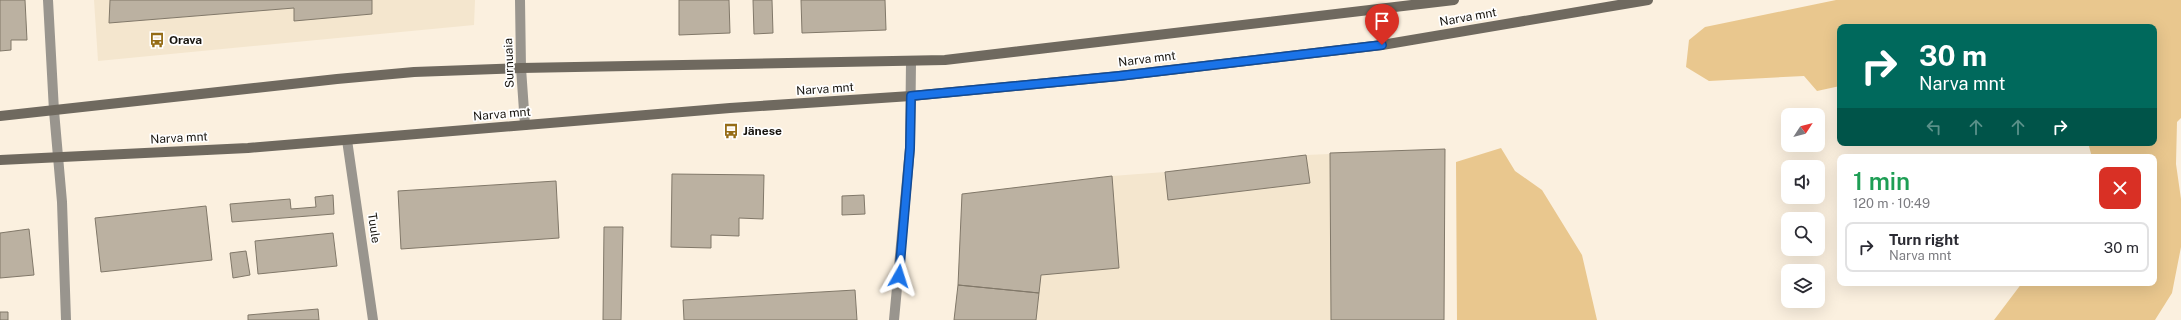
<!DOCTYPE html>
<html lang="en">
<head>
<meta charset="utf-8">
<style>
	:root { --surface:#fff; --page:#f2f2f3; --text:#2b2b33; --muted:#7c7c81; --line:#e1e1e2 }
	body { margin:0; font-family:"Public Sans",sans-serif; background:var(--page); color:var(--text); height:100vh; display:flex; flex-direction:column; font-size:15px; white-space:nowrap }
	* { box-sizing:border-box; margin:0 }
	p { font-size:13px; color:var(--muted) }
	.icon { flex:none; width:22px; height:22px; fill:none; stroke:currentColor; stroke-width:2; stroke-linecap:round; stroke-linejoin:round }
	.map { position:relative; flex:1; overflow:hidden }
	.drawer { position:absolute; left:1837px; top:154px; width:320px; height:132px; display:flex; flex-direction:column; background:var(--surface); border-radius:8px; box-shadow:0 4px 16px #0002 }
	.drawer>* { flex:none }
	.banner { position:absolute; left:1837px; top:24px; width:320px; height:122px; border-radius:8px; box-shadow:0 4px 16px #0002; background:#00695c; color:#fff; overflow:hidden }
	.needle { width:26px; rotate:54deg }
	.tools { position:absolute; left:1781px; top:108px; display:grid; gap:8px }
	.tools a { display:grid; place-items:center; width:44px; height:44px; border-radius:8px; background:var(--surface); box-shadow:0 4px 16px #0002; font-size:20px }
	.pin { position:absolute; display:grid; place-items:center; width:34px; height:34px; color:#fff; margin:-41px -17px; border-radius:50% 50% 50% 0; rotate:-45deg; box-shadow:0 0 4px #0007 }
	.pin .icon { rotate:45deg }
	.me { position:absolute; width:44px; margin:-22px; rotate:6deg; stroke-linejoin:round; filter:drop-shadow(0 0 3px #0008) }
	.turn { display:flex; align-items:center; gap:14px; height:84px; padding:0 16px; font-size:18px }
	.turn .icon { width:52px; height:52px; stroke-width:2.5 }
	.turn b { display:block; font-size:28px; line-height:34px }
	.lanes { display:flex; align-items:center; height:38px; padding:0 16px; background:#0003; justify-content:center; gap:20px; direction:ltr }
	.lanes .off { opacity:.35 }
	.round { display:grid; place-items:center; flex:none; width:42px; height:42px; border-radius:8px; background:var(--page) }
	.overview { display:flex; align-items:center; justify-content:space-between; height:68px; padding:0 16px }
	h1 { font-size:24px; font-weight:600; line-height:30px; color:#1e9e55 }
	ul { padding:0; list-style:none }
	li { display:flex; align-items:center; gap:12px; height:50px; margin:0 8px 6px; padding:0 8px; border:2px solid var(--line); border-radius:8px }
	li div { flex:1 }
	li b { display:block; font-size:15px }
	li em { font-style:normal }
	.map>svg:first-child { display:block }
</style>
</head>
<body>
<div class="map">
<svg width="2181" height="320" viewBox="0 0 2181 320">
	<rect width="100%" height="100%" fill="#fbf0df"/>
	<path fill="#f4e6ce" d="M94,0H475L474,25L98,61Z
		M1445,149L1444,320H954L958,285L962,194L1112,176L1165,172L1306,155Z"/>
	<path fill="#e9c78e" d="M1836,0H2181V118L2177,122L2176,164L2181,199V247L2172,293L2155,320H1994L2022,283H2154V157H2092L2088,143H2154V27H1840V86L1817,91L1804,76L1709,81L1686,67L1689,40L1705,27Z
		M1501,148L1515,171L1542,190L1582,255L1597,320H1457L1456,162Z"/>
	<path fill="#bbb1a1" stroke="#817869" d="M0,0H25L27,40H11V50L0,51Z
		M110,0H372V14L294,21V8L109,23Z
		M679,0H729L730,33L679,35Z
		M753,0H772L773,33L754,34Z
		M801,0H885L886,30L802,33Z
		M1445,149L1444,320H1331L1330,153Z
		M1306,155L1310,183L1168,200L1165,172Z
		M672,174L764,175L763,219L739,218V236L711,235V248L671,247Z
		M1112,176L1119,268L1041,275L1039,293L958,285L962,194Z
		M556,181L559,238L401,249L398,191Z
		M333,195L334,214L232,222L230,204L290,199L291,209L316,207L315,197Z
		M864,195L865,214L842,215V196Z
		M206,206L212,260L101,272L95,218Z
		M604,227H623L621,320H603Z
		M29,229L34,275L0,278V233Z
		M333,233L337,266L258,274L255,241Z
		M246,251L250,275L233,278L230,253Z
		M958,285L1039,293L1036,320H954Z
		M855,290L857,320H684L683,300Z
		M318,309L319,320H248V315Z
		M0,312H8V320H0Z"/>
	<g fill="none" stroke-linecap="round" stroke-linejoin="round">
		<path stroke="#99958e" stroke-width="10" d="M48,0L54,111"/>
		<path stroke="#99958e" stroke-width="10" d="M520,0L521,68L525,125
			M54,111L62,202L66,320
			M347,140L373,320
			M894,320L910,148L911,62"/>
		<path stroke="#6f695f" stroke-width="10" d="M0,116L337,79L414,72L521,68L945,60L1454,0
			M0,160L248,148L730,108L911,96L1119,76L1382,45L1648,0"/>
	</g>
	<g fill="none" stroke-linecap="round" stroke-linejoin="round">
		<g stroke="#114b97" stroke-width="10">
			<path id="route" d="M899,276L910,148L911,96L1119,76L1382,45"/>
		</g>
		<use href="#route" stroke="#1a73e8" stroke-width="7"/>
	</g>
	<defs>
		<g id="bus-bare" transform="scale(1.2)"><path d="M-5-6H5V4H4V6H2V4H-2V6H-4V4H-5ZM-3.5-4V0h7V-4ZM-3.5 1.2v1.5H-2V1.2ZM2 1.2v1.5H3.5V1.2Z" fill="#956c16" stroke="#fff" stroke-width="2.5" paint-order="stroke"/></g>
	</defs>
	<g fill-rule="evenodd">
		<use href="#bus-bare" x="157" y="40"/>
		<use href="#bus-bare" x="731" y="131"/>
	</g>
	<g text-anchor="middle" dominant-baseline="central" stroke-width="3.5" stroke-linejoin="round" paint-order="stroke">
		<g font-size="12" fill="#18150f" stroke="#fff">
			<text transform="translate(1468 17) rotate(-10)">Narva mnt</text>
			<text transform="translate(1147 59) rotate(-7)">Narva mnt</text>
			<text transform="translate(509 63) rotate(-92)">Surnuaia</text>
			<text transform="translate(825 89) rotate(-4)">Narva mnt</text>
			<text transform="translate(502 114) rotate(-5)">Narva mnt</text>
			<text transform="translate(179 138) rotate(-3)">Narva mnt</text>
			<text transform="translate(374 228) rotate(82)">Tuule</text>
		</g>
		<g font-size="12" font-weight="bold" fill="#18150f" stroke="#fff" text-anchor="start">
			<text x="169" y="40">Orava</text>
			<text x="743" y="131">Jänese</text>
		</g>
	</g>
</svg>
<div class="tools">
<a><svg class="needle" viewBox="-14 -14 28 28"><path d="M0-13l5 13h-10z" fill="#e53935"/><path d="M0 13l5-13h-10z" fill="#7c7c81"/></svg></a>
<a><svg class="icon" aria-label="sound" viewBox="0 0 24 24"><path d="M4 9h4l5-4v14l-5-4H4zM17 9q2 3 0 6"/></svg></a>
<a><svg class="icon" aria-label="search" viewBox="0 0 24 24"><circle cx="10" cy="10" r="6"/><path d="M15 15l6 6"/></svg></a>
<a><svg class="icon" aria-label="layers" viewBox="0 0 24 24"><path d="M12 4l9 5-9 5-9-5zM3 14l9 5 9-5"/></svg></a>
</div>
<div class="pin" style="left:1382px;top:45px;background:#d93025"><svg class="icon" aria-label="arrive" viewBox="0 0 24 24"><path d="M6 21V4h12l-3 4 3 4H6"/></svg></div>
<svg class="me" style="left:899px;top:276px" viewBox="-20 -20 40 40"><path d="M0-17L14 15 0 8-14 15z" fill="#1a73e8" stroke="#fff" stroke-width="4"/></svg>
<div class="banner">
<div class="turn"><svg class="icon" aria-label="right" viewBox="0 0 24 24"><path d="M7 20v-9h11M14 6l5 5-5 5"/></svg><div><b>30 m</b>Narva mnt</div></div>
<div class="lanes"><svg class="icon off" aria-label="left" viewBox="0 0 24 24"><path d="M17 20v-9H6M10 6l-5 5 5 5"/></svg><svg class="icon off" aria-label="ahead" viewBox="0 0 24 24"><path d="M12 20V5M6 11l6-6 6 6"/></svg><svg class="icon off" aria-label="ahead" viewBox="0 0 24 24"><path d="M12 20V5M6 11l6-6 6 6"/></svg><svg class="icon" aria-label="right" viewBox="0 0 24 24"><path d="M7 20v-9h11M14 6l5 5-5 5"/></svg></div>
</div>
<section class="drawer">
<div class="overview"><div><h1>1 min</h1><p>120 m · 10:49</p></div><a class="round" style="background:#d93025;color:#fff"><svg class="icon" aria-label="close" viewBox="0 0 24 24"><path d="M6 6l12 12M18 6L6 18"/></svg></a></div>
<ul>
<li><svg class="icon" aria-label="right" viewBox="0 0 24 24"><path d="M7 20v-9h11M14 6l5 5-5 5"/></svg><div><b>Turn right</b><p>Narva mnt</p></div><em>30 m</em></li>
</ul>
</section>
</div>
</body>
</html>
